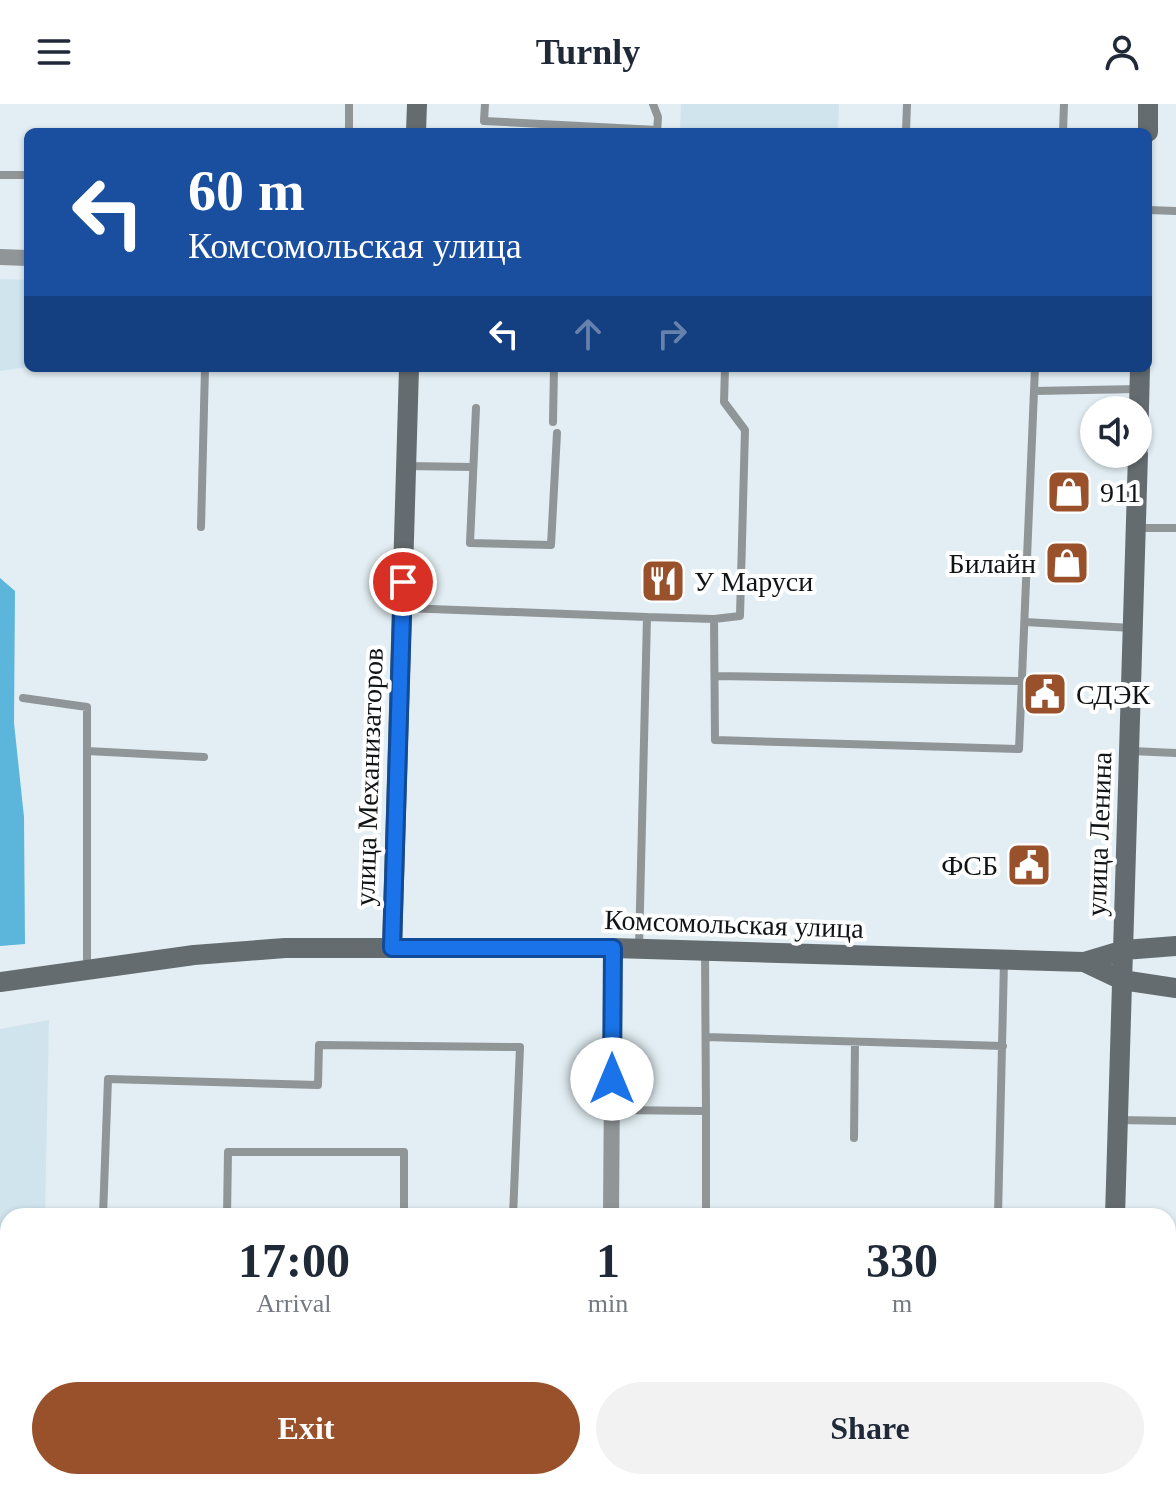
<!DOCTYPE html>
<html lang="en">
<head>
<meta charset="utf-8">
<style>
	:root { --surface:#fff; --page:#f2f2f3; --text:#1f2937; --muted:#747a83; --accent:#98512a }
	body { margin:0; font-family:Georgia,serif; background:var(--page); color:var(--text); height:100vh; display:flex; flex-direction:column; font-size:30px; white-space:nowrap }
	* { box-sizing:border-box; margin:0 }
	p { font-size:26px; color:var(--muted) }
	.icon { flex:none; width:44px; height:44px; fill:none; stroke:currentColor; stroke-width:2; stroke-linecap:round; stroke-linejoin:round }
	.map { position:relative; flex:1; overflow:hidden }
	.details { position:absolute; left:0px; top:1104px; width:1176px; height:282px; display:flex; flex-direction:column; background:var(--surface); border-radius:24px 24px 0 0; box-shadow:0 2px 6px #0004 }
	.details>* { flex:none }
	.guide { position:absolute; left:24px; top:24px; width:1128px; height:244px; border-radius:12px; box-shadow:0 2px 6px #0004; background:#1a4fa0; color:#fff; overflow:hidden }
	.fabs { position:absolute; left:1080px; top:292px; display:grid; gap:16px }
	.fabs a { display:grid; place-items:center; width:72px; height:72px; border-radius:50%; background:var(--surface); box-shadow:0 2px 6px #0004; font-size:40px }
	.pin { position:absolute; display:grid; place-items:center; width:68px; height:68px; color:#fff; margin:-34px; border:4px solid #fff; border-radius:50%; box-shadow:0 2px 8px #0007 }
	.me { position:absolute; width:88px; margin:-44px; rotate:0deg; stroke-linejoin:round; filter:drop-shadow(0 0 6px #0008) }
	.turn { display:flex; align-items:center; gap:28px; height:168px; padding:0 32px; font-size:36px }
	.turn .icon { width:104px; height:104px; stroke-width:2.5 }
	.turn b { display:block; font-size:56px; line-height:68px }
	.lanes { display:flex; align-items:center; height:76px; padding:0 32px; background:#0003; justify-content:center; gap:40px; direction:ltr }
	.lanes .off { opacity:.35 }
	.eta { display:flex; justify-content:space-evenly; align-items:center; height:136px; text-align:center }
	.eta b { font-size:48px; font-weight:700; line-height:56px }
	.action { display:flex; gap:16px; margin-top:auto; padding:16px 32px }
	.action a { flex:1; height:92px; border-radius:48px; background:var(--accent); color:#fff; font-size:32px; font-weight:700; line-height:92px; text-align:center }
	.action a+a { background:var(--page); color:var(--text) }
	header { display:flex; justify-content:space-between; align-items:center; height:104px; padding:0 32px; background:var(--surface); font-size:36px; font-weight:700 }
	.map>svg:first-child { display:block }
</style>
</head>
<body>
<header><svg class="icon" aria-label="menu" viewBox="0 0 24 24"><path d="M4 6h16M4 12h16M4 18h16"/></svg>Turnly<svg class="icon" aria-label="person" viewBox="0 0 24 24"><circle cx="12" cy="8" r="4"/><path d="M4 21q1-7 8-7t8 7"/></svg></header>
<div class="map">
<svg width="1176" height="1385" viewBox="0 0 1176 1385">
	<rect width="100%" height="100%" fill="#e2eef3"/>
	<path fill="#d0e4ee" d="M681,0H839L838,28H680Z
		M0,175L28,176V263L0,267Z
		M49,916L45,1112H8V1189L0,1191V925Z"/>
	<path fill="#5cb5db" d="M0,474L15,487L14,619L24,713L25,840L0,842Z"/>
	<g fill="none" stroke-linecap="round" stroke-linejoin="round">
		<path stroke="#909598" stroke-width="8" d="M485,0L484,17L657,26
			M653,0L658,13L657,28
			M349,28V0
			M906,28L907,0
			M1063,28L1064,0
			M0,71H28
			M1148,106L1176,107
			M1034,287L1035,264
			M476,304L470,439L551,441L557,329
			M553,318L554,264
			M406,362L473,363
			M201,423L205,264
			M1137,424H1176
			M405,504L647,513L639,844
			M647,513L714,515L715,636L1019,645L1034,287L1139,285
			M714,515L740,512L745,326L724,298L725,264
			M1025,518L1132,524
			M715,572L1023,577
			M23,594L87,603V864
			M87,647L204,653
			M1131,647L1176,649
			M705,848L706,1007
			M706,933L1003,942
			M612,1006L706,1007V1112
			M1118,1016L1176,1017
			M854,1034L855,938
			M103,1112L108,975L318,981L319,941L520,943L513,1112L404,1110V1048H228L227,1112
			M998,1112L1004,857
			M1168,1194L1176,1195
			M0,1222L8,1221
			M701,1378L711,1385
			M934,1378L945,1385
			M33,1385V1378
			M387,1385L388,1378
			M539,1385V1378
			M989,1385V1378"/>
		<path stroke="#909598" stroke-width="16" d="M0,153L28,154
			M611,1112L613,844
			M604,1385L605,1378"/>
		<path stroke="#656c70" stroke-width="20" d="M416,28L417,0
			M1148,28V0
			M1138,344L1140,264
			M392,844L409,264
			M1084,858L1122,876L1176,884
			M0,878L194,851L285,844H613L1084,858L1124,846L1176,842
			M1115,1112L1138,350
			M1106,1385L1107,1378"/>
	</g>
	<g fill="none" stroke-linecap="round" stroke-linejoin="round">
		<g stroke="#114b97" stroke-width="20">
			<path id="route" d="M403,478L392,844H613L612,975"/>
		</g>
		<use href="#route" stroke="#1a73e8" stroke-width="14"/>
	</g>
	<defs>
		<g id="shop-square" transform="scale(2.3)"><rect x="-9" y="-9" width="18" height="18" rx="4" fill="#98512a" stroke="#fff"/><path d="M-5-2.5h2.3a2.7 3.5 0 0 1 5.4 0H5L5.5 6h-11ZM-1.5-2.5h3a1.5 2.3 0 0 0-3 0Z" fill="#fff"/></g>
		<g id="restaurant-square" transform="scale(2.3)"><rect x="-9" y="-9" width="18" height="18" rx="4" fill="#98512a" stroke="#fff"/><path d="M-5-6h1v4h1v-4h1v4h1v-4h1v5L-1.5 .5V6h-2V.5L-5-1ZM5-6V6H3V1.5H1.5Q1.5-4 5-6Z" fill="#fff"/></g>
		<g id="civic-square" transform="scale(2.3)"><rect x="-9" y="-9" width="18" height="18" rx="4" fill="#98512a" stroke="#fff"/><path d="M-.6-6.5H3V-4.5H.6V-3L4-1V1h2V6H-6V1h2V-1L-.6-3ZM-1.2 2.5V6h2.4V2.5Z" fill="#fff"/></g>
	</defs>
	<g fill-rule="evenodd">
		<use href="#shop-square" x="1069" y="388"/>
		<use href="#shop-square" x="1067" y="459"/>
		<use href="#restaurant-square" x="663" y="477"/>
		<use href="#civic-square" x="1045" y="590"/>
		<use href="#civic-square" x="1029" y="761"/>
	</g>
	<g text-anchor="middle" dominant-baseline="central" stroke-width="8" stroke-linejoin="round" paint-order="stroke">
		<g font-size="28" fill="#101416" stroke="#fff" text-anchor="start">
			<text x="1100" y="388">911</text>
			<text x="1036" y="459" text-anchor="end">Билайн</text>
			<text x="694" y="477">У Маруси</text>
			<text x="1076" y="590">СДЭК</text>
			<text x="998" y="761" text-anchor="end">ФСБ</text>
		</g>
		<g font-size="28" fill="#101416" stroke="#fff">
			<text transform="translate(369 673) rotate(-88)">улица Механизаторов</text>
			<text transform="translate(1099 730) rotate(-88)">улица Ленина</text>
			<text transform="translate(734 820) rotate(2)">Комсомольская улица</text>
		</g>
	</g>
</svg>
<div class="fabs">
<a><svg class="icon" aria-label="sound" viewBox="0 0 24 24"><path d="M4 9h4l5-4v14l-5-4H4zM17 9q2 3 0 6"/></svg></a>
</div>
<div class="pin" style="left:403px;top:478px;background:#d93025"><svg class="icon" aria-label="arrive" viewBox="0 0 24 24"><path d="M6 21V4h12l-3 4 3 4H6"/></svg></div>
<svg class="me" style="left:612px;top:975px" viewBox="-20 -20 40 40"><circle r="19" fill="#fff"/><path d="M0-13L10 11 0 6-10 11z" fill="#1a73e8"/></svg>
<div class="guide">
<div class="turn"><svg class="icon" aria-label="left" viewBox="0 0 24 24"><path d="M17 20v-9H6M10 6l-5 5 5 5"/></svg><div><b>60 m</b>Комсомольская улица</div></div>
<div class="lanes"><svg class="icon" aria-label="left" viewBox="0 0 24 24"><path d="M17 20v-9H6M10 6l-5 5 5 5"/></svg><svg class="icon off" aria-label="ahead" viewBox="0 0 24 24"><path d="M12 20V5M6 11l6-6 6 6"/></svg><svg class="icon off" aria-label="right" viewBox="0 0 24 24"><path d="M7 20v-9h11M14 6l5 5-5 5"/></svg></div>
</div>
<section class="details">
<div class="eta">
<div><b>17:00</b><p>Arrival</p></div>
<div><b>1</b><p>min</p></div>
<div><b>330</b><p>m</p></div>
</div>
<div class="action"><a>Exit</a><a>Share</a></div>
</section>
</div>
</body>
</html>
